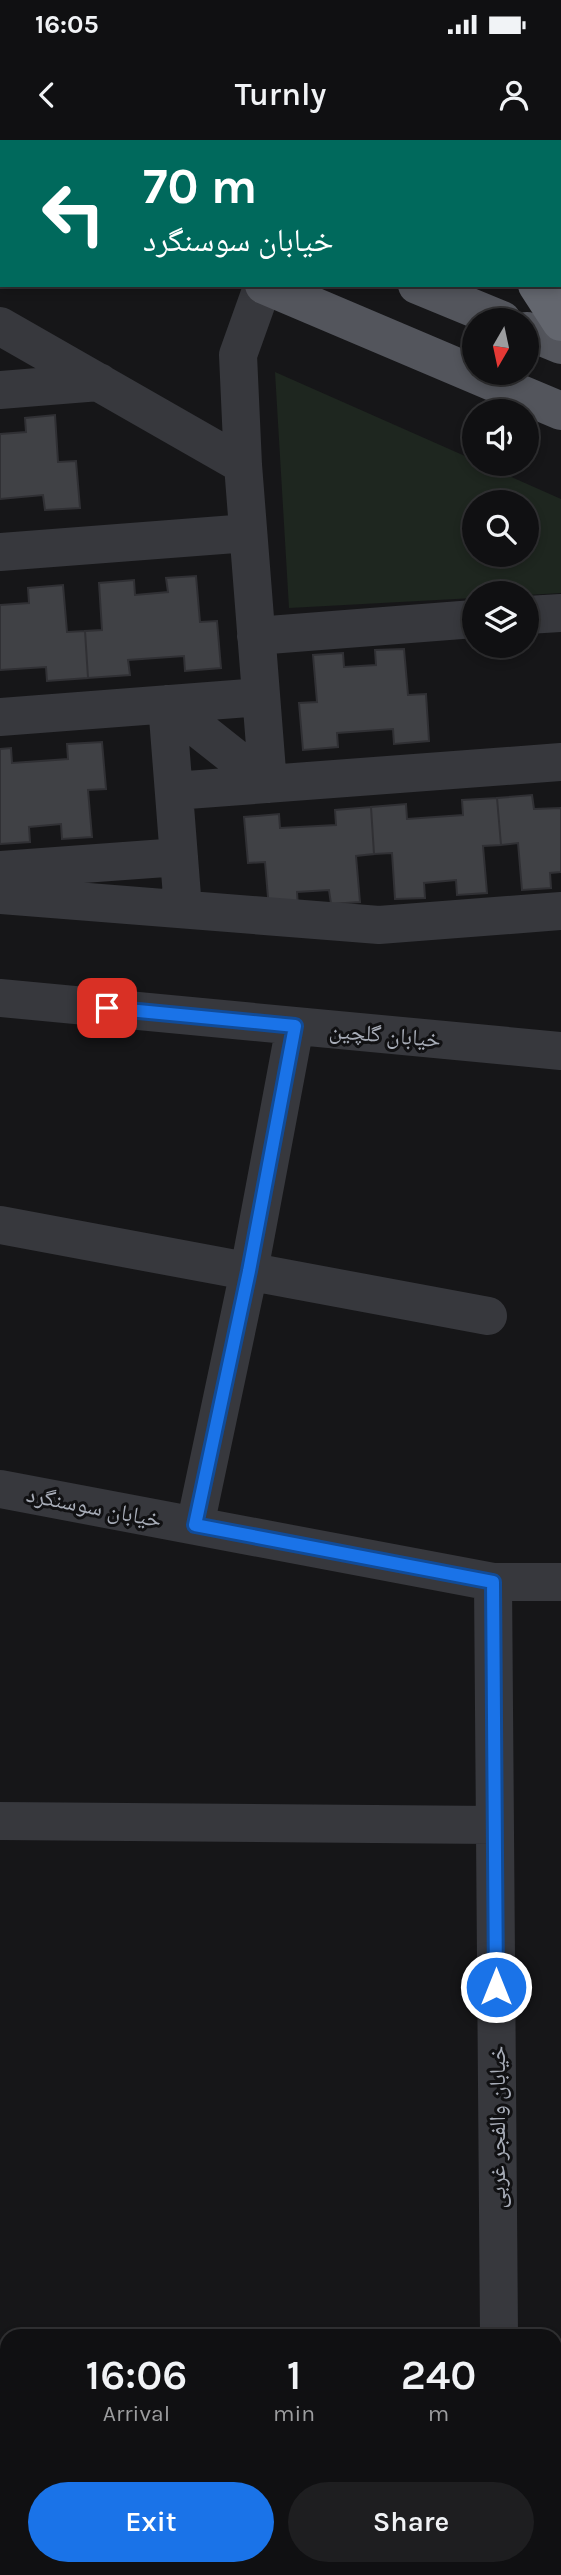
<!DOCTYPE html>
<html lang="en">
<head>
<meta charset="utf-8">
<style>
	:root { --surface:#101012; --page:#1e1e20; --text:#f1f3f6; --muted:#9c9d9f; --line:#303032; --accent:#1a73e8 }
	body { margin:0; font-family:Karla,"Noto Naskh Arabic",sans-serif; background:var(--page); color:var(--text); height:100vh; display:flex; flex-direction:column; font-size:26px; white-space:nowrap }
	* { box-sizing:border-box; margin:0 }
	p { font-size:23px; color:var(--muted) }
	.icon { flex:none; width:38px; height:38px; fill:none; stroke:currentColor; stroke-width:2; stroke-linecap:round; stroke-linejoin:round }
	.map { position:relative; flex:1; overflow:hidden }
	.details { position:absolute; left:0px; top:2189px; width:562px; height:247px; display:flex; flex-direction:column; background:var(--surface); border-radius:21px 21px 0 0; box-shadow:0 4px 10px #0003,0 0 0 2px var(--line) }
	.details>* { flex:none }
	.hud { position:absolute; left:0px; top:0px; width:562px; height:147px; box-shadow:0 4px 10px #0003,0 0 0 2px var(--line); background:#00695c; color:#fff; overflow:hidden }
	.needle { width:46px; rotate:189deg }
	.fabs { position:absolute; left:462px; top:168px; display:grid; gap:14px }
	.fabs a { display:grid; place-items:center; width:77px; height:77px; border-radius:50%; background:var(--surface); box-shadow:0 4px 10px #0003,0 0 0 2px var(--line); font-size:35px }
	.pin { position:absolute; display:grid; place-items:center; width:60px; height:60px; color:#fff; margin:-30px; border-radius:14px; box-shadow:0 4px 10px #0006 }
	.me { position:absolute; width:77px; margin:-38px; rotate:0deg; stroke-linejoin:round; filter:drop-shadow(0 0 5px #0008) }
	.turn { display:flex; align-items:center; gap:24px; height:147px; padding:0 28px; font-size:32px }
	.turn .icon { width:91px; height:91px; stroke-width:2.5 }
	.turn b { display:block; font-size:49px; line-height:60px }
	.eta { display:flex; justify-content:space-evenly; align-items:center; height:119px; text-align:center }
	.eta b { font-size:42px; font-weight:600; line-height:49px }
	.button { display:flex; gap:14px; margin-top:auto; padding:14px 28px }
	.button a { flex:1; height:80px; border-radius:42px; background:var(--accent); color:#fff; font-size:28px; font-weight:600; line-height:80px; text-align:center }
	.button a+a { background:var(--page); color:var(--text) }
	.status { display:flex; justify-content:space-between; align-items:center; height:49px; padding:0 35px; background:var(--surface); direction:ltr }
	.status svg { height:19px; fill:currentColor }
	header { display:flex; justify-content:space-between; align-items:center; height:91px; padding:0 28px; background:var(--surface); font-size:32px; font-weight:600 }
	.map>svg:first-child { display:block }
</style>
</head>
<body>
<div class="status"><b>16:05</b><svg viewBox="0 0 49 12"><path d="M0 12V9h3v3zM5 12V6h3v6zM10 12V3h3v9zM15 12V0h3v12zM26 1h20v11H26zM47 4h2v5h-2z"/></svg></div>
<header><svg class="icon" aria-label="back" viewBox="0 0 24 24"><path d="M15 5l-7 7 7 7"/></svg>Turnly<svg class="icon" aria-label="person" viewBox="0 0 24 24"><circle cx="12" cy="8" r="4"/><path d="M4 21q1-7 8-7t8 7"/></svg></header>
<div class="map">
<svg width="561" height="2435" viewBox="0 0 561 2435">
	<rect width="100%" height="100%" fill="#161618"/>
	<path fill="#1e261f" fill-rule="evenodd" d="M275,232L474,320V324H482L561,359V453L527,455V453H474V458L289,468ZM474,362H527V415H474Z"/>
	<path fill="#404145" stroke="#303034" stroke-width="2" d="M55,275L58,322L76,321L80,368L45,370L43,355L0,359V294L26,292L25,278Z
		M196,436L200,482L217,481L221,528L185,531L184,516L128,520L130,535L88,538L85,491L102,490L99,443L134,440L135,455L168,452L166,438Z
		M63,445L67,492L85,491L88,538L47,541L46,527L0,530V465L29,463L28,448Z
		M404,509L408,555L426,554L429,601L394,604L393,589L337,593L338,607L303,610L299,563L317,562L313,515L343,513L344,527L376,525L375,510Z
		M102,602L106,649L88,650L92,697L62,699L61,684L29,687L30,702L0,704V609L11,608L12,623L68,619L67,604Z
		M532,655L534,669L561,668V732L550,733L551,748L522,750L518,703L501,705L497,658Z
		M497,658L501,705L483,706L487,753L457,755L456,740L424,743L425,758L395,759L392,713L374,714L371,667L406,664L407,679L463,675L462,660Z
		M371,667L374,714L356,716L360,762L331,764L329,750L297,752L298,767L269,769L265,722L248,723L244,677L279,674L280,688L336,685L335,670Z"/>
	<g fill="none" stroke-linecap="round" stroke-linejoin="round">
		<path stroke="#37383d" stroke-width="38" d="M263,145L238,215L243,325L268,644
			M0,186L243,325
			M0,250L99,242
			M0,412L248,393
			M527,475L561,473
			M256,496L474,479
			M167,564L183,769
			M167,564L268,644
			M0,577L261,557
			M174,651L561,622
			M0,730L179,717
			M0,755L379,785L561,771
			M0,858L561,911
			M0,1085L488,1176
			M0,1349L493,1442H561
			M195,1386L249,1131L295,886
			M493,1442L499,2196
			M0,1681L495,1685
			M0,2234H7
			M555,2238H561
			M0,2337H7
			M555,2341H561
			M496,2435V2429"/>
		<path stroke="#53555c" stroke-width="38" d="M72,0L76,2
			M0,35L2,36
			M264,145L561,271
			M417,145L502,180
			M527,191L561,205"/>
		<path stroke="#63666e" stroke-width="38" d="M431,2L432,0
			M560,5L561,4
			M537,145L561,182"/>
	</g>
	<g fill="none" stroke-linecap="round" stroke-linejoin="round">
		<g stroke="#114b97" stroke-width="18">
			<path id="route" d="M107,868L295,886L249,1131L195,1385L493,1442L496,1847"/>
		</g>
		<use href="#route" stroke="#1a73e8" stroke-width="12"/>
	</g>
	<g text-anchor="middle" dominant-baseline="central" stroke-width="6" stroke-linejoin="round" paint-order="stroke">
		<g font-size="23" fill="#a8adb8" stroke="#111113">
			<text transform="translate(385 895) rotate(5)">خیابان گلچین</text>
			<text transform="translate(94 1367) rotate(11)">خیابان سوسنگرد</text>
			<text transform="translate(497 1987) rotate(-90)">خیابان والفجر غربی</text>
		</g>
	</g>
</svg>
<div class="fabs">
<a><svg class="needle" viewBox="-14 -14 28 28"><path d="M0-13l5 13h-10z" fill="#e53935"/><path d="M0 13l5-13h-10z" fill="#9c9d9f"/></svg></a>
<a><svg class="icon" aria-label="sound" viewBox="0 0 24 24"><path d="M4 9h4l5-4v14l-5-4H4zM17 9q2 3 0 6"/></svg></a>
<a><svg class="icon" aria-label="search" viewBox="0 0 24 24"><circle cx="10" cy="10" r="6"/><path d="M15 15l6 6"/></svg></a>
<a><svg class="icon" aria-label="layers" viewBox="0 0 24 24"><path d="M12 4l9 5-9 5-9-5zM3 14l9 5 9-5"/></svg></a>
</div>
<div class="pin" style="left:107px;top:868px;background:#d93025"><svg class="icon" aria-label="arrive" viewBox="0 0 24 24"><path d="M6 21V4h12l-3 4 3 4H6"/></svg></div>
<svg class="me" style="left:496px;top:1847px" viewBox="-20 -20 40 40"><circle r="17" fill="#1a73e8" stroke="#fff" stroke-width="3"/><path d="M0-11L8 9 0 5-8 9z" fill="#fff"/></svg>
<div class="hud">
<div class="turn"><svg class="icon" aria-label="left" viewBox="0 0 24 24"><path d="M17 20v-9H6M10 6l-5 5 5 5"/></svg><div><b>70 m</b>خیابان سوسنگرد</div></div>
</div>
<section class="details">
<div class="eta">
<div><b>16:06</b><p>Arrival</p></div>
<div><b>1</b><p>min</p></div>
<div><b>240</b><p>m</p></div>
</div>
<div class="button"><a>Exit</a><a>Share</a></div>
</section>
</div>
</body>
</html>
